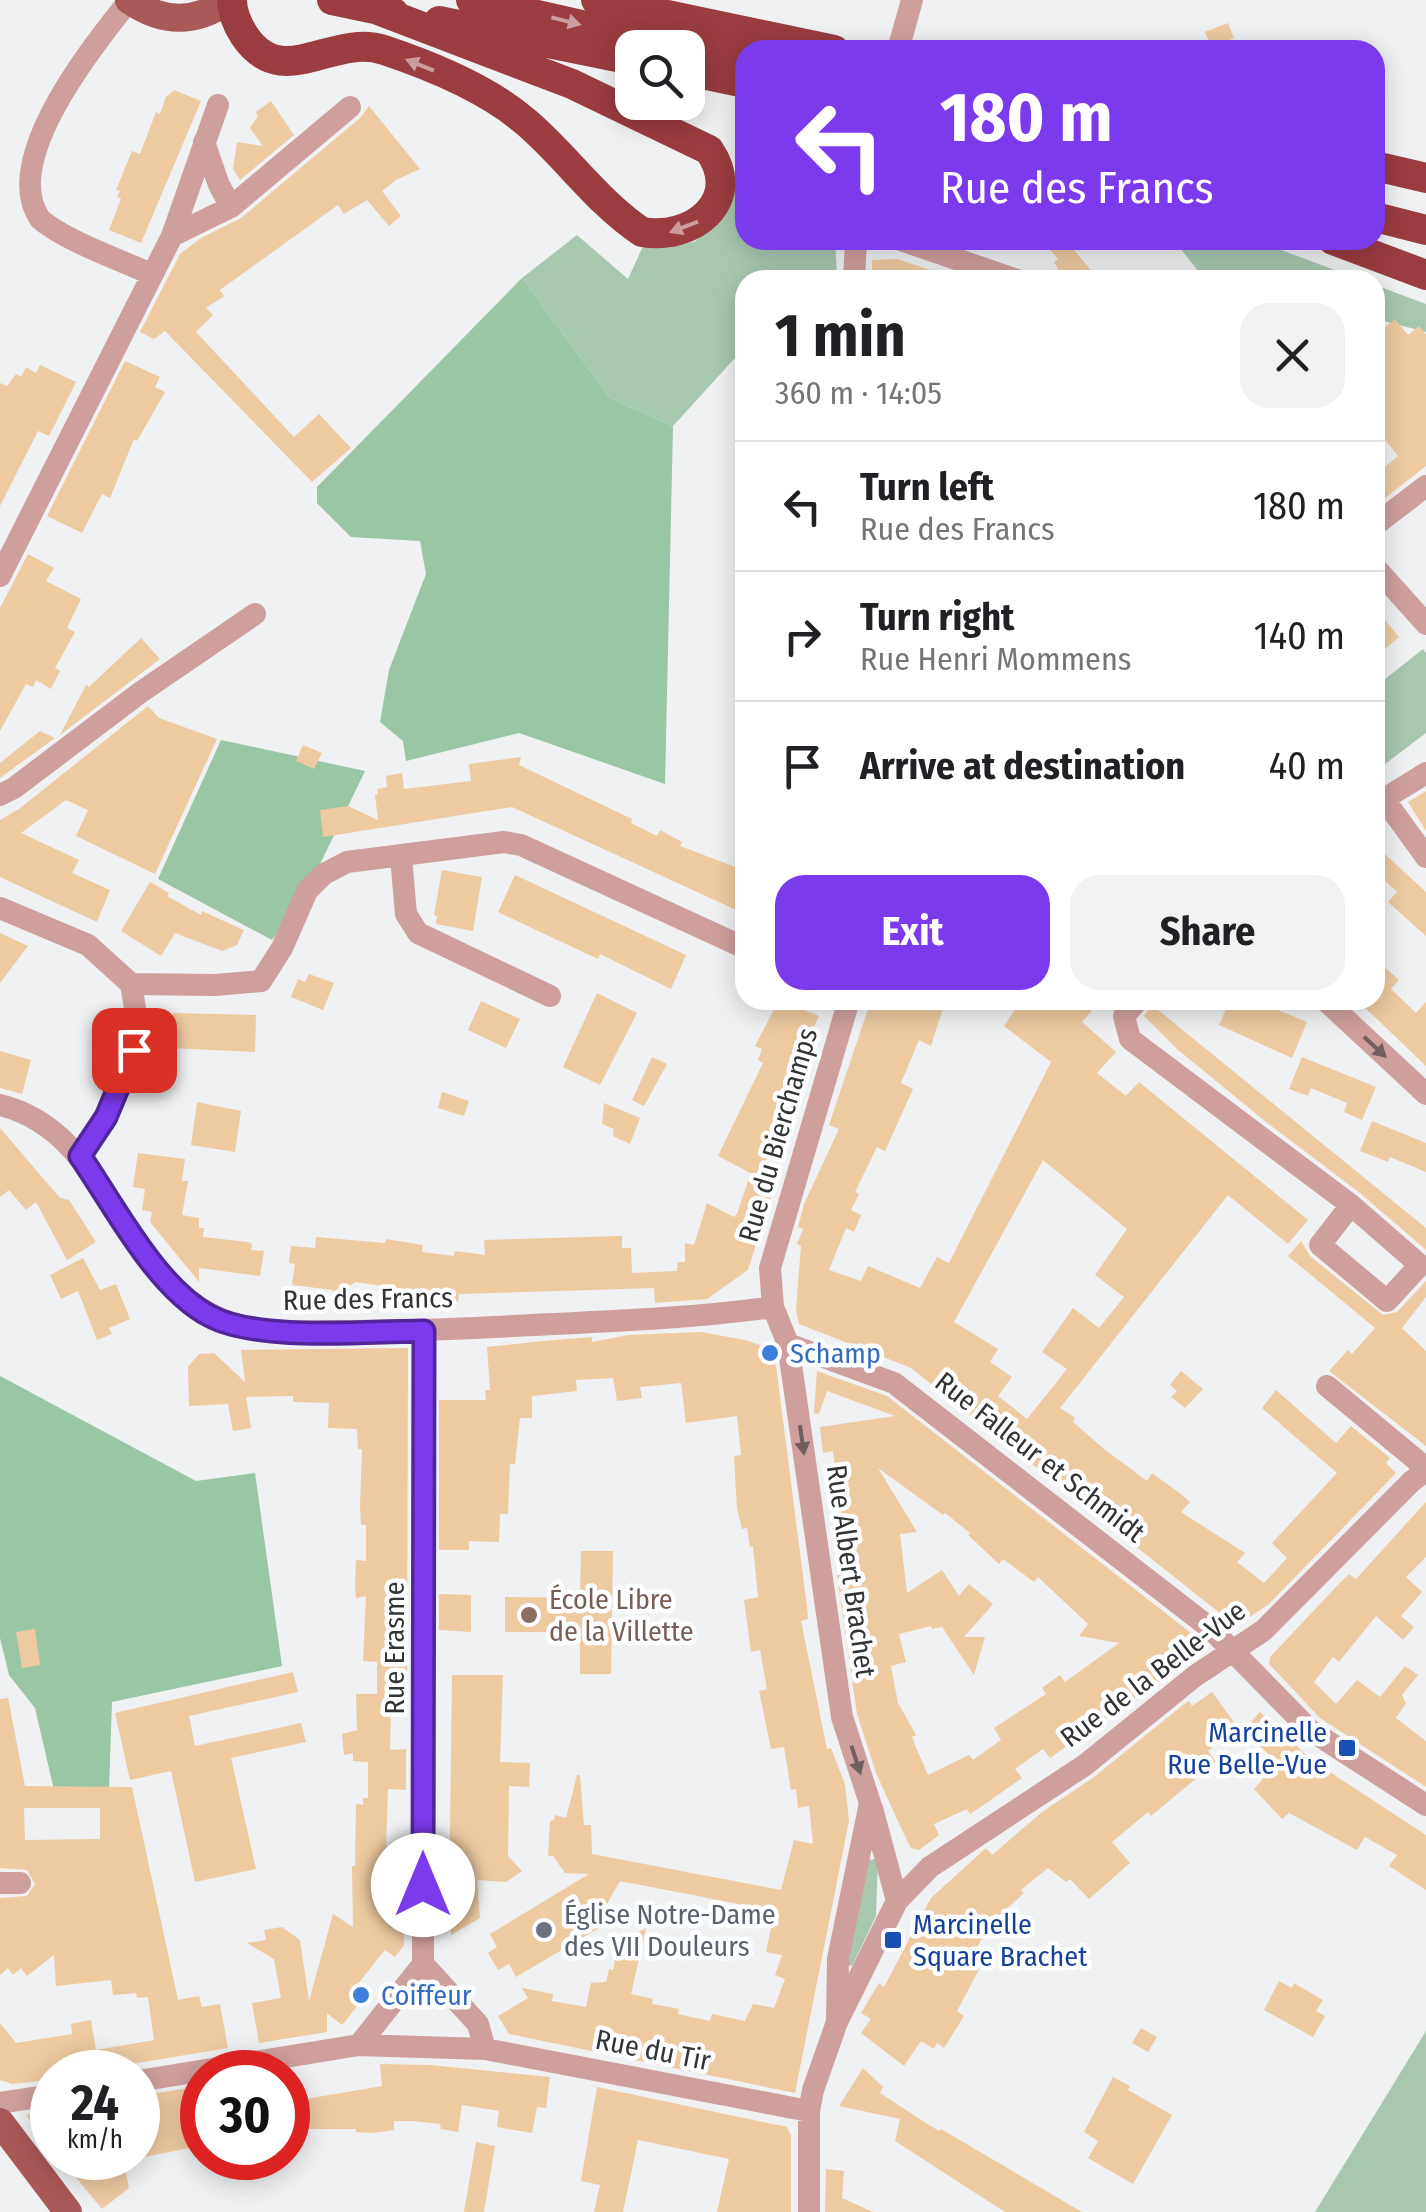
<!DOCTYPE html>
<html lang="en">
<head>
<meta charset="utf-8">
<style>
	:root { --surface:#fff; --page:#f2f2f2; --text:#202124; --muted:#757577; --line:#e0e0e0; --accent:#7c3aed }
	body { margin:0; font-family:"Fira Sans Condensed",sans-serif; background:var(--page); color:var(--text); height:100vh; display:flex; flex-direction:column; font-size:38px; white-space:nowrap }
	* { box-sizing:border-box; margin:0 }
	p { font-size:32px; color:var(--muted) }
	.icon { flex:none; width:55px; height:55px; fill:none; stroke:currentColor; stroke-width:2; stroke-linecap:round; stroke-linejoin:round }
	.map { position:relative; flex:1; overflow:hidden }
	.drawer { position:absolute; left:735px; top:270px; width:650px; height:740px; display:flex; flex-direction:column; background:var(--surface); border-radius:30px; box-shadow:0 5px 25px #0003 }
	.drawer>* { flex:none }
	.banner { position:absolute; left:735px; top:40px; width:650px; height:210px; border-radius:30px; box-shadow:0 5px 25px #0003; background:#7c3aed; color:#fff; overflow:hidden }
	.controls { position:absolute; left:615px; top:30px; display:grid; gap:20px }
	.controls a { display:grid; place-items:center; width:90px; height:90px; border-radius:20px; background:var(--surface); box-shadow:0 5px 25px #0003; font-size:50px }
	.speed { position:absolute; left:30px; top:2050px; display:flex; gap:20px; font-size:50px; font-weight:700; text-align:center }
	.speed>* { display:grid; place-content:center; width:130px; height:130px; border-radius:50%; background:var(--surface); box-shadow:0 5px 25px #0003; line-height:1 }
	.speed small { font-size:25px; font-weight:400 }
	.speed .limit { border:15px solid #d22; background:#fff; color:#111 }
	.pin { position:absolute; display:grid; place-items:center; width:85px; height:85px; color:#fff; margin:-42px; border-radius:20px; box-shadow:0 5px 15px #0006 }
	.me { position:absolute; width:110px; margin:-55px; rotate:0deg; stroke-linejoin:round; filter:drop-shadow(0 0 8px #0008) }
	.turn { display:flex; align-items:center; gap:35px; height:210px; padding:0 40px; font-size:45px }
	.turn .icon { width:130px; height:130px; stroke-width:2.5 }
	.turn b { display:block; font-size:70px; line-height:85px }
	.round { display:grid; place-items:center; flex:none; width:105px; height:105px; border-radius:30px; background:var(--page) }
	.summary { display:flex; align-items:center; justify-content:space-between; height:170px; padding:0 40px }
	h1 { font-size:60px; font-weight:700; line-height:75px }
	.button { display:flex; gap:20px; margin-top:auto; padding:20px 40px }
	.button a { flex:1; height:115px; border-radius:30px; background:var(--accent); color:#fff; font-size:40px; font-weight:700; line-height:115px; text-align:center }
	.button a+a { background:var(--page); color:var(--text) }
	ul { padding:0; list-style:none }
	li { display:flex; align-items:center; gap:30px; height:130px; padding:0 40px; border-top:2px solid var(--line) }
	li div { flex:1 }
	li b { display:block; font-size:38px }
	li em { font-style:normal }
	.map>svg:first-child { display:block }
</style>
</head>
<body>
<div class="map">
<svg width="1426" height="2212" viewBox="0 0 1426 2212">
	<rect width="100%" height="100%" fill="#eff1f3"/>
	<path fill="#a8c7af" d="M732,178L745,185V240H835L837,275L828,280H745V347L673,426L610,398L522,278L577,235L628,279L644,244L694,242L727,211Z
		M1174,240H1254L1362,280H1205Z
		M1375,285L1426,304V332L1380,320L1375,324Z
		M1423,649L1426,653V733L1385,764L1375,752V687Z
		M878,1859L876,1916L852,1966L847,1965L865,1860Z
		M1426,2031V2212H1315Z"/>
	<path fill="#99c6a4" d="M522,278L610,398L673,426L665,784L519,733L406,761L403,741L380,722L389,670L426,574L420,541L351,537L317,503V487Z
		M221,740L365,771L307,891L272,940L158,879Z
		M0,1376L196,1481L255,1473L282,1666L112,1702L109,1789L54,1790L35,1708L9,1675L0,1638Z"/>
	<path fill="#eecaa1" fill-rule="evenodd" d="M1228,23L1234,38L1211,47L1205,32Z
		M174,90L201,101L141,243L109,230L121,199L117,197L120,191L116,190L132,151L140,154L156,112L160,114L166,97Z
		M271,101L294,135L240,180L233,169L237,142L263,146L250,128L258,116L256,112Z
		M369,106L420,169L396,180L382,191L401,216L389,226L367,200L344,214L338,205L220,290L224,296L206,308L213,315L196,332L294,437L319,414L351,448L312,482L165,331L154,339L140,332L180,254L201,238L241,218L360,118Z
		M1042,240H1066L1099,280H1045L1058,269L1054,262L1058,259Z
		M897,259L952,277L951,280H872V260Z
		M1395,319L1408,335L1419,326L1426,334V466L1375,506V475L1398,456L1375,427V336Z
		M125,361L160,377L155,387L165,392L137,441L134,439L110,498L102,494L82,533L47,516Z
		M40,365L76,382L49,436L38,431L0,506V383L7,386L16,374L21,377L26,367L36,373Z
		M28,554L54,568L46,581L81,599L67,628L75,632L55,668L60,671L51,689L36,680L33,687L26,684L0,731V608Z
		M1375,608L1399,637L1384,650L1375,638Z
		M141,638L160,659L60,735L86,685L89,687Z
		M148,706L159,718L217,739L155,874L76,836L88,810L66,800L21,833L79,860L72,873L110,890L97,922L0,877V820L19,809Z
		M40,731L55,738L0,778V763Z
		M303,745L322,753L314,769L296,761Z
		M521,757L519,765L632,819L631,823L657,836L660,830L682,842L680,846L738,868L734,875L745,880V914L512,807L323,837L320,810L348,806L378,820L375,795L378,794L377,789L387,787L386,776L402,773L404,789L471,781L469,764Z
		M1426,791V831L1408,802Z
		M1375,845L1426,892V936L1388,902L1397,892L1375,871Z
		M442,870L482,877L473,931L436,924L437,916L434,915Z
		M515,875L686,955L671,989L600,954L598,959L498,912Z
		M150,882L169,893L167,896L201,915L202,911L244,930L237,945L222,951L175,933L161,956L121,931Z
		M0,933L28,946L0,983Z
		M1375,958L1399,980L1391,989L1416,1013L1426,1002V1066L1357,1000H1375Z
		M309,974L334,983L323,1010L291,997L298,979L305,982Z
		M597,993L637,1013L600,1085L563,1067Z
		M779,1000L819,1016L807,1042L803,1055L805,1056L760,1178L718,1156L763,1063L758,1060L762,1049L755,1046Z
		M871,1000H917L943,1008L931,1046L919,1040L901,1083L913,1089L885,1151L877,1147L855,1192L859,1194L851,1210L861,1215L854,1232L846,1228L829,1270L861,1281L868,1266L920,1288L937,1257L949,1263L1051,1062L1004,1026L1021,1000H1101L1082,1022L1116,1052L1097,1073L1126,1096L1139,1082L1308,1220L1288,1244L1228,1195L1060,1408L1075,1418L1073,1422L1104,1449L1147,1481L1152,1473L1182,1495L1190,1502L1181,1512L1245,1553L1237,1562L1264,1583L1287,1558L1272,1543L1337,1473L1262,1408L1276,1390L1336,1443L1351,1426L1390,1458L1386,1463L1396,1473L1269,1604L1245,1620L1233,1621L1221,1614L911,1368L799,1324L796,1309L801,1246L797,1244L803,1229L798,1227L804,1204L839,1129L829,1125ZM1043,1160L1127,1229L1095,1275L1124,1297L1099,1328L1073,1308L1042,1352L1067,1369L1027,1419L998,1396L1012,1377L990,1362L998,1349L954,1322Z
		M1230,1000H1254L1307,1022L1292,1058L1219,1025Z
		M481,1001L520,1019L506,1048L468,1030Z
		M1152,1005L1426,1228V1250L1360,1193L1266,1122L1177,1049L1144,1016Z
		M173,1013L256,1015L255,1052L172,1048Z
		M0,1051L31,1060L22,1094L0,1088Z
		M652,1057L667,1064L644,1106L632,1100Z
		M1302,1057L1376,1087L1362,1120L1344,1112L1347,1103L1311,1088L1308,1096L1289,1089Z
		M442,1092L469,1101L464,1116L438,1108Z
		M197,1102L241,1111L235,1152L191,1145Z
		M604,1103L640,1118L630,1144L613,1136L614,1129L602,1124Z
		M1372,1121L1426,1143V1172L1390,1157L1388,1162L1360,1151Z
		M0,1128L60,1198L69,1200L96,1242L67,1260L36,1202L26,1210L9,1190L0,1197Z
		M138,1153L185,1159L182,1181H188L182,1215L199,1218V1228H204L203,1237L248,1242L252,1244L251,1250L264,1251L260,1276L199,1268V1282L150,1222L152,1212L142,1210L145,1189L133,1187Z
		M750,1175L775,1183L748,1270L707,1299L655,1303L654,1288L459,1294L458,1302L416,1296L417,1291L355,1282L332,1300L333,1290L292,1285L295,1264L289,1263L291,1246L315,1248L316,1237L385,1243L386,1239L423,1245L422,1252L454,1256L455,1251L485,1255L484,1240L622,1236V1248H631L632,1273L677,1271L678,1262H685V1243L694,1245L707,1203L734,1217L737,1214Z
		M1301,1241L1310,1256L1383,1315L1397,1312L1426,1281V1297L1402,1328L1426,1351V1446L1329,1371L1348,1350L1352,1354L1375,1328L1288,1256Z
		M83,1258L100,1290L116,1284L130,1319L109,1328L112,1334L97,1340L78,1291L61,1299L50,1275Z
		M701,1332L745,1340L774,1350L807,1607L808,1619L801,1621L827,1749L831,1748L845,1784L849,1821L795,2093L509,2034L498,2016L528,1998L522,1988L553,1994L552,2001L586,2007L591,1983L606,1982L609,1969L613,1970L618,1945L646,1928L631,1994L653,1999L652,2004L679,2009L678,2014L710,2021L712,2014L745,2021L753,2004L774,2008L785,1979L775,1975L782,1955L766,1952L771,1928L746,1923L749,1906L620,1881L604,1909L592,1916L599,1928L516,1977L509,1964L498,1970L488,1953L497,1947L490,1934L589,1874L565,1873L553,1856H548L550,1821L554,1820L555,1815L566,1818L577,1775H580L584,1825H591L592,1854L781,1890L794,1840L813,1844L809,1806L798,1808L796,1789L791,1790L784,1747L771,1749L759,1691L767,1689L760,1650L751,1652L744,1600L758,1597L753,1546L750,1547L747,1528L742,1529L737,1509L734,1456L741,1455L737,1416L686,1423L681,1383L640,1387L642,1398L617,1401L613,1378L576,1380L577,1391L532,1396V1418H520L515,1464H510L508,1514H500L499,1542L469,1541V1550H439V1400H486L485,1390H490L487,1347L554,1340L592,1337V1342L628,1335Z
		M408,1348L407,1674H395L396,1711H391L390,1750L406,1749V1790L388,1789L386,1846H405L404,1945L395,1957L385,1950L357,1985L367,1994L342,2025L327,2013V2032L259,2043L252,2003L281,1998L274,1959L247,1943L266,1940L264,1930L282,1927L300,1940L309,2001L333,1914L353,1927L352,1866H355L356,1804L363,1805V1798H368V1762L353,1761V1753L344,1755L342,1734L357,1730L356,1694H377V1662L363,1661L366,1596L356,1598L355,1586L356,1560L366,1561V1525H361L360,1506L362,1449H358L357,1429L328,1428L329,1403L293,1402V1396L246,1397L251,1428L233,1431L228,1404L189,1406L188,1367L199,1354L214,1353L245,1382L241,1350Z
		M817,1371L887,1396L1204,1643V1650L1050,1758L1043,1749L1015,1769L1022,1778L985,1804L970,1814L967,1809L934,1824L939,1835L919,1850L911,1848L902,1830L876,1773L857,1714L837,1575L845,1574L837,1524H841L833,1451L823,1453L820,1427L895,1416L827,1391L819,1414L814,1413ZM878,1468L943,1515L945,1513L970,1533L968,1535L999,1564L1003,1559L1034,1582L1038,1577L1088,1624L1079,1636L1119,1643L1065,1682L1060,1675L1042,1688L1046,1694L994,1728L1001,1740L973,1760L969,1755L928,1775L915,1745L912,1737L916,1735L898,1703L891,1666L906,1662L899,1634L931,1626L932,1629L942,1627L974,1675L985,1637H964L993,1604L969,1584L959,1596L942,1570L907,1593L900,1534L917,1532Z
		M1181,1371L1203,1389L1185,1408L1171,1397L1177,1391L1170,1385Z
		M1426,1502V1557L1406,1577L1422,1592L1401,1616L1414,1627L1403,1640L1376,1616L1339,1662L1333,1657L1314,1682L1336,1704L1357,1680L1380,1697L1405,1666L1418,1675L1402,1695L1406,1703L1396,1718L1426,1741V1787L1320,1718L1269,1664L1270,1657L1336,1587L1349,1574L1356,1579Z
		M581,1551H613L611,1674H580V1632H505V1597L580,1598Z
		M439,1594L471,1595V1632L439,1630Z
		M35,1629L40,1665L22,1668L16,1632Z
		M293,1672L298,1692L189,1716L195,1746L301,1723L306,1742L231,1758L256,1869L195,1882L171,1771L130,1780L115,1713Z
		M452,1675H503L500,1762L530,1763L529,1787L509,1786L508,1856L522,1871L506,1882L477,1880L480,1918L451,1935L450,1920L445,1921L444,1905L449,1904Z
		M1212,1692L1236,1725L1210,1745L1212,1748L1208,1751L1216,1762L1151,1816L1148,1812L1112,1842L1130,1863L1089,1899L1070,1879L1066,1882L1048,1868L1021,1890L1024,1893L990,1924L971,1958L982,1964L957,2011L964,2016L944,2048L937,2043L934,2049L921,2041L904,2066L861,2033L871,2019L861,2013L879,1983L884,1987L931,1898L986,1848L992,1855L1042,1812L1094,1777L1183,1705L1189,1701L1192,1706Z
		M8,1698L25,1786L132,1787L178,2000L199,1996L202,2007L220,2004L228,2048L83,2072H52V2078L32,2082L12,2084L0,2080V2023L16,2043L72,2034L71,2024L91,2020L96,2050L154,2040L148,1997L137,1998L136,1993L113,1995L111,1980L56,1986L54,1955L27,1976L21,1968L13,1975L8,1968L0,1975V1898L27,1896L35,1884L27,1870L0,1868V1699ZM24,1808H100V1839L25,1840Z
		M1260,1712L1313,1761L1426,1835V1890L1389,1866L1397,1855L1365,1837L1357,1850L1289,1813L1282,1819L1254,1789L1269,1772L1265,1767L1272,1758L1244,1730Z
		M1279,1981L1292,1988L1294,1983L1323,2000L1316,2011L1325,2016L1313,2037L1264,2010Z
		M1141,2028L1157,2037L1148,2052L1132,2043Z
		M380,2064L431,2065L550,2077L546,2108L537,2107L532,2133L497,2127L499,2111L462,2105L458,2132L441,2129L440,2124L413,2121H394V2130L373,2133L356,2132V2129H288V2102L382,2086Z
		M863,2068L883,2087L880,2093L926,2123L939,2131L941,2129L1082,2212H1005L895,2141L900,2119L839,2106Z
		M1113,2077L1130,2086L1128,2090L1172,2115L1133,2184L1088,2158L1098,2141L1084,2132Z
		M202,2086V2131L198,2132L200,2146L138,2158V2096Z
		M597,2087L787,2127L791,2136V2212H717L729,2159L638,2140L623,2212H594L600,2185L581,2181Z
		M52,2110V2148L26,2115Z
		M476,2142L495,2146L484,2212H464Z
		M60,2158H111L116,2164L123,2158L129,2188L102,2209Z
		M826,2169L844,2171L842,2198L873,2212H825Z"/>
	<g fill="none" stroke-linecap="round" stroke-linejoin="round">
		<path stroke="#cf9f9d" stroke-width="22" d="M129,1C93,45 0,161 40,219C64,240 120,260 151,274
			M898,50L912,0
			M204,142L219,185L231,207
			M172,236L231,207L350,107
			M901,240L1017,280
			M854,280L856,240
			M1375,525L1426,486
			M1375,567L1426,624
			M0,576L172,236L218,105
			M1426,773L1384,799L1426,857
			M0,795L14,788L141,692L255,614
			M401,857L406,914L418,933L550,996
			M0,908L88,945L131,984L139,1033L106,1117L80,1156
			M131,984L215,985L261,981L282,948L307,891L324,874L347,862L504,842L521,845L745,948
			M1138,1000L1124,1016L1130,1039L1351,1205L1420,1265L1387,1301L1320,1245L1351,1205
			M1325,1000L1426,1094
			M0,1105C94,1128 113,1235 179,1292C204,1314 233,1327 267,1331C287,1333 308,1331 327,1331C383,1331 438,1330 494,1327C587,1322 680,1320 773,1307
			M788,1344L894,1383L1210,1628L1310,1730L1426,1805
			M1327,1386L1426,1468
			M872,1808L897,1901
			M0,1883H20
			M423,1964L424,1331
			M837,2022L838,1959L870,1803L842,1717L788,1344L773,1307L770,1268L849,1000
			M485,2049L809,2111
			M138,2081L359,2045L485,2049L478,2024L423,1964L359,2045
			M0,2103L52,2095
			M809,2212V2111L813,2090L837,2022L897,1901L930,1867L1085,1765L1195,1676L1264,1630L1412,1481L1426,1471"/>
		<path stroke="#aa5858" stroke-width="28" d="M129,0C162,23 195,24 229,0
			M0,2122L68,2212"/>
		<path stroke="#9b3c40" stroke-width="30" d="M232,0C232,13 237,24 244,35C282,93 331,33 384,50C432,66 488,89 526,122C566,156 598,203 642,232C692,241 744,201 709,150L572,84L378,10
			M332,0L394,13
			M471,0L683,48
			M596,0L834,50
			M439,21L632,60
			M688,49L745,61
			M688,71L745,83
			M1375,166L1426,178
			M1375,217L1426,230
			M1333,240L1426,275"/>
	</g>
	<defs><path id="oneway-solid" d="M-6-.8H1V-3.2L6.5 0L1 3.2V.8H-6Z" transform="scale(2.5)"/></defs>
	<g fill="#cc9da0">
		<use href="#oneway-solid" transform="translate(566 21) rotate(14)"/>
		<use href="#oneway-solid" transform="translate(420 65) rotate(-158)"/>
		<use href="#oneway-solid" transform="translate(684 227) rotate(159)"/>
	</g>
	<g fill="#715e5e">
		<use href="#oneway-solid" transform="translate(1375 1047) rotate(43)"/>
		<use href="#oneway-solid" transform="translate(802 1440) rotate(82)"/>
		<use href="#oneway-solid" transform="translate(856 1760) rotate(72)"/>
	</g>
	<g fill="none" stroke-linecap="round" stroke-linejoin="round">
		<g stroke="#51269a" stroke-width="25">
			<path id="route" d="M134,1050L106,1117L80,1156C114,1205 156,1288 210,1316C259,1342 368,1331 424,1331L423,1885"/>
		</g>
		<use href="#route" stroke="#7c3aed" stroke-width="18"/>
	</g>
	<g fill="#3f7fe0" stroke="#fdfeff" stroke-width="4">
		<circle cx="770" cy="1353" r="10"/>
		<circle cx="361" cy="1995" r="10"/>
	</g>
	<circle fill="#8d6e63" stroke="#fdfeff" stroke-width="4" cx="529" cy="1615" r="10"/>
	<g fill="#1a4fb4" stroke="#fdfeff" stroke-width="4">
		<rect x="1337" y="1738" width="20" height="20" rx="5"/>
		<rect x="883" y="1930" width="20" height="20" rx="5"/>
	</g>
	<circle fill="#6b7280" stroke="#fdfeff" stroke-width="4" cx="544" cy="1930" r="10"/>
	<g text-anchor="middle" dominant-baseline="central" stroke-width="9" stroke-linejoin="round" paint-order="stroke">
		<g font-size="28" fill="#323334" stroke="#fdfeff">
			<text transform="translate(778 1135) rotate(-74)">Rue du Bierchamps</text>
			<text transform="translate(368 1299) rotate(-1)">Rue des Francs</text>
			<text transform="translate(1040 1457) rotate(38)">Rue Falleur et Schmidt</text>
			<text transform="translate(851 1571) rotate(82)">Rue Albert Brachet</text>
			<text transform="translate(394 1648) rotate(-90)">Rue Erasme</text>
			<text transform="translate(1153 1674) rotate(-37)">Rue de la Belle-Vue</text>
			<text transform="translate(653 2050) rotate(11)">Rue du Tir</text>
		</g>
		<g font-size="28" fill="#366cbe" stroke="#fdfeff" text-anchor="start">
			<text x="790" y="1353">Schamp</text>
			<text x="381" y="1995">Coiffeur</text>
		</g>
		<g font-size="28" fill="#785e54" stroke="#fdfeff" text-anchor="start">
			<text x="549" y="1599">École Libre<tspan x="549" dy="32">de la Villette</tspan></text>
		</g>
		<g font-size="28" fill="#164399" stroke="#fdfeff" text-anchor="end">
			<text x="1327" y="1732">Marcinelle<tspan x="1327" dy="32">Rue Belle-Vue</tspan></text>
			<text x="913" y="1924" text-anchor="start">Marcinelle<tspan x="913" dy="32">Square Brachet</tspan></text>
		</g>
		<g font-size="28" fill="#5b616d" stroke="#fdfeff" text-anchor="start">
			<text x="564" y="1914">Église Notre-Dame<tspan x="564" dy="32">des VII Douleurs</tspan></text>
		</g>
	</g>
</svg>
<div class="controls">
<a><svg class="icon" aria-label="search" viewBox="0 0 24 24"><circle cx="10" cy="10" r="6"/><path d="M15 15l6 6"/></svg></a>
</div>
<div class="speed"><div>24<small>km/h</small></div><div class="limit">30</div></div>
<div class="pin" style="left:134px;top:1050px;background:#d93025"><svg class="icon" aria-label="arrive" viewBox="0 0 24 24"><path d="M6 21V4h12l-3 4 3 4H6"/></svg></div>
<svg class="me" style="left:423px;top:1885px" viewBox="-20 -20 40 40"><circle r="19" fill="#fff"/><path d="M0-13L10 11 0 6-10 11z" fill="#7c3aed"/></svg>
<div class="banner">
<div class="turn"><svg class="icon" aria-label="left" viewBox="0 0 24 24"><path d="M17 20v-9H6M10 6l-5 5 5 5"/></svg><div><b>180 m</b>Rue des Francs</div></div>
</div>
<section class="drawer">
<div class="summary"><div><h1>1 min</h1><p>360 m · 14:05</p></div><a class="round"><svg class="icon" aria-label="close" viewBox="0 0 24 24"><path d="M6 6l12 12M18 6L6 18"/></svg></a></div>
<ul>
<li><svg class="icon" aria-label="left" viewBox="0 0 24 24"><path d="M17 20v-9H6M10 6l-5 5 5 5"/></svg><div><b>Turn left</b><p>Rue des Francs</p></div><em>180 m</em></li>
<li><svg class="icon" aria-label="right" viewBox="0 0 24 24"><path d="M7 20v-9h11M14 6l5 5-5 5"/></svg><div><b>Turn right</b><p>Rue Henri Mommens</p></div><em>140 m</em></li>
<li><svg class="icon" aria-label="arrive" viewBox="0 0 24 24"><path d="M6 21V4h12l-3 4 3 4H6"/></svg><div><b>Arrive at destination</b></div><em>40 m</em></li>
</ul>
<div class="button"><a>Exit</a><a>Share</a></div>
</section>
</div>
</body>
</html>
